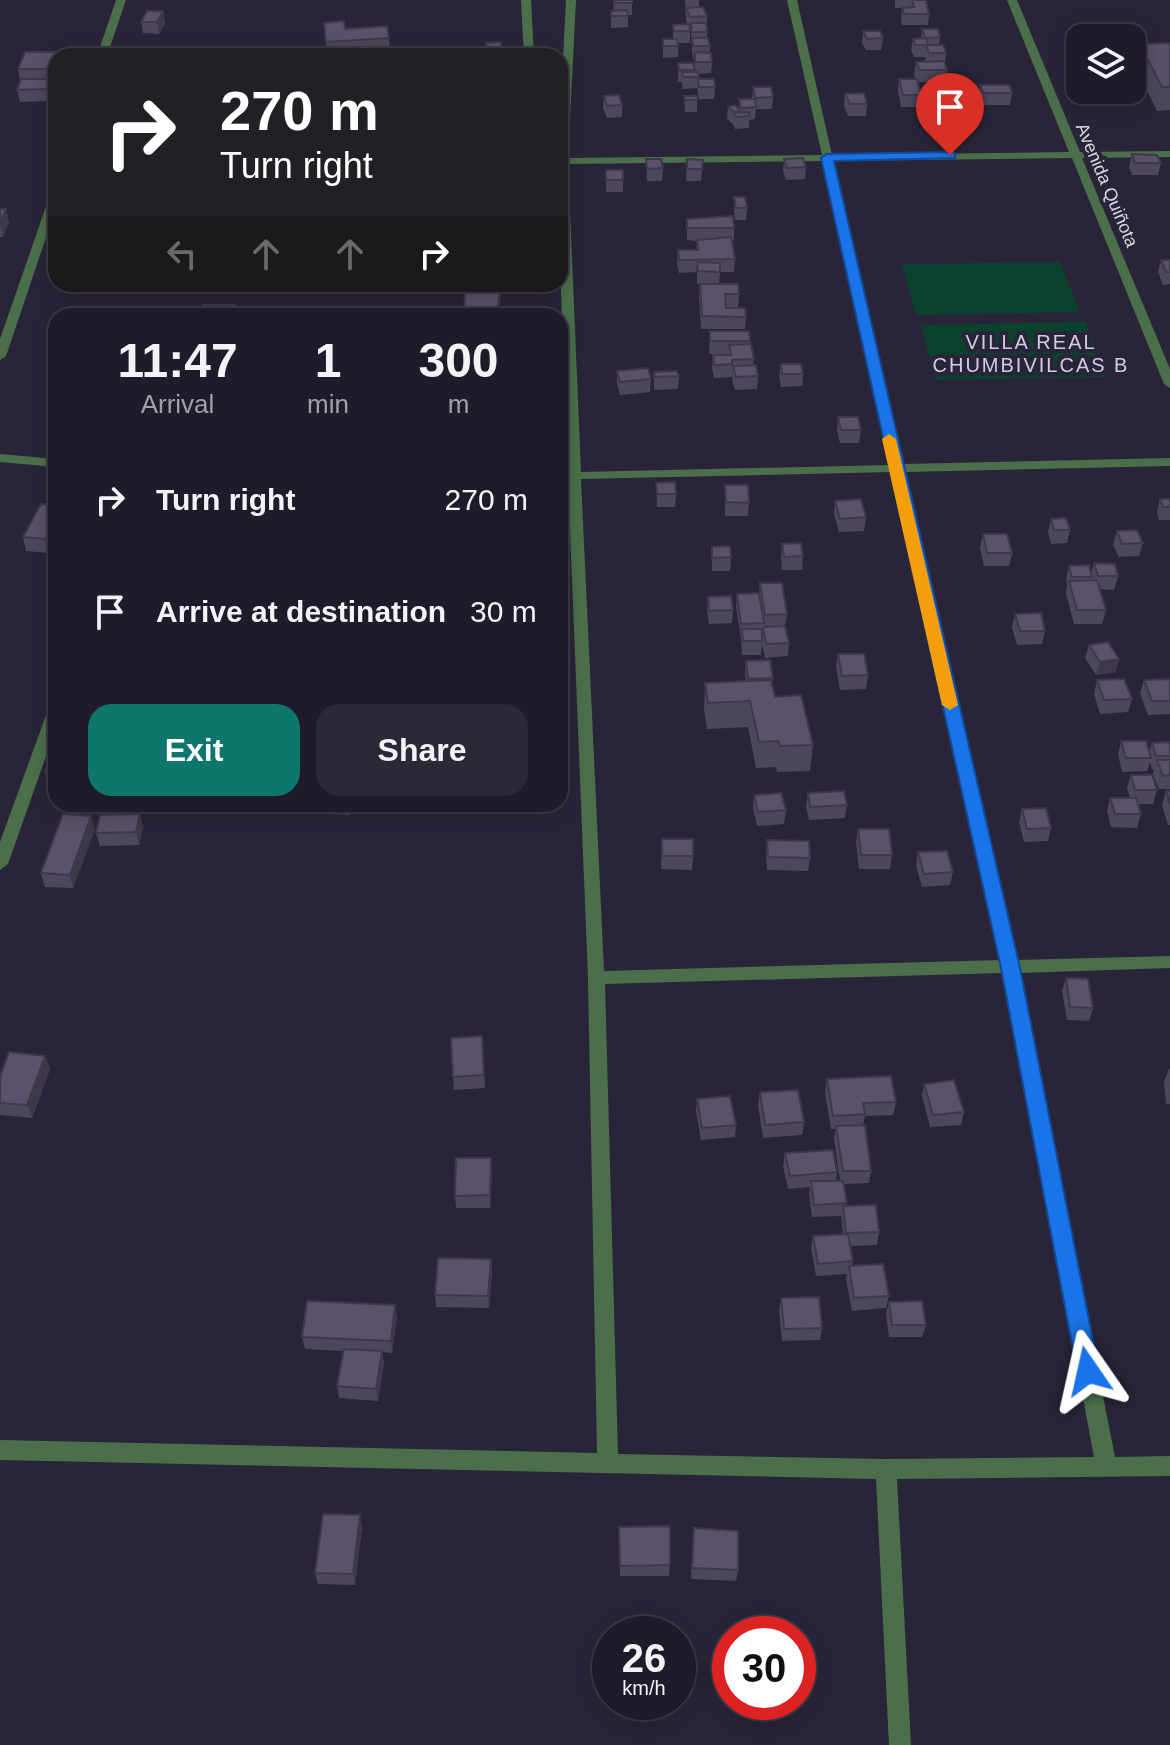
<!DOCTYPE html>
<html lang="en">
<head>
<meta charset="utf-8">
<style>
	:root { --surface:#201b2a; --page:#2d2836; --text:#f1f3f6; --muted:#a2a1a8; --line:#3d3947; --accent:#0f766e }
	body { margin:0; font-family:Arial,sans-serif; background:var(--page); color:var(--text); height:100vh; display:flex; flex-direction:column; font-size:30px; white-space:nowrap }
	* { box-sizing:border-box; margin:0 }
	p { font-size:26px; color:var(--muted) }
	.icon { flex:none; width:44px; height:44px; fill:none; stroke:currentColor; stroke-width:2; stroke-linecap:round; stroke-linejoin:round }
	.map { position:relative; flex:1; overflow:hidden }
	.side { position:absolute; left:48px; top:308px; width:520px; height:504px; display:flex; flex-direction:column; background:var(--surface); border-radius:24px; box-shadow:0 4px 20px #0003,0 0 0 2px var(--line) }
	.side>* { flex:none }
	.top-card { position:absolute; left:48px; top:48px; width:520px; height:244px; border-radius:24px; box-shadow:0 4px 20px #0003,0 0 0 2px var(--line); background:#202124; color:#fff; overflow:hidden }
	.controls { position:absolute; left:1066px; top:24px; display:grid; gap:16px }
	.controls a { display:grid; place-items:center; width:80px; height:80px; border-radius:16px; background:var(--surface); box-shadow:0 4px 20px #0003,0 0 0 2px var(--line); font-size:40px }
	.speed { position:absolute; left:592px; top:1616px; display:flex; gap:16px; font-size:40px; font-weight:700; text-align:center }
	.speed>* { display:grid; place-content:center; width:104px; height:104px; border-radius:50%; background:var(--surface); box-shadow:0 4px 20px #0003,0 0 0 2px var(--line); line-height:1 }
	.speed small { font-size:20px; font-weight:400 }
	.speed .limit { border:12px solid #d22; background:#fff; color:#111 }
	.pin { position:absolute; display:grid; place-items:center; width:68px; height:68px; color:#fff; margin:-82px -34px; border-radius:50% 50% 50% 0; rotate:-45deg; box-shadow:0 0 8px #0007 }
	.pin .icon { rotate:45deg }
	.me { position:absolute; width:88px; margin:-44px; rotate:349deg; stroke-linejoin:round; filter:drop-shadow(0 0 6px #0008) }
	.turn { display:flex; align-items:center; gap:28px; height:168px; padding:0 40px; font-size:36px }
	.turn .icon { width:104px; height:104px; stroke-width:2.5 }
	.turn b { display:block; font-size:56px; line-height:68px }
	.lanes { display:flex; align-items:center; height:76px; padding:0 40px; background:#0003; justify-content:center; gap:40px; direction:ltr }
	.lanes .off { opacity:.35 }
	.eta { display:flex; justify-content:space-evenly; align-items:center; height:136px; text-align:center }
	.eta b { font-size:48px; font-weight:700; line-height:56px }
	.cta { display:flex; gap:16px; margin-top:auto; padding:16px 40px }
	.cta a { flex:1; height:92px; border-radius:24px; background:var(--accent); color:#fff; font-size:32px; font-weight:700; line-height:92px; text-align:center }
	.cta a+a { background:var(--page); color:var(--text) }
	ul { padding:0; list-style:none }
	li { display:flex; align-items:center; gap:24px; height:112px; padding:0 40px }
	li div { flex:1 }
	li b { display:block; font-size:30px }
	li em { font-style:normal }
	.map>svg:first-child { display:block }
</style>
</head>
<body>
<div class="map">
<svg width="1170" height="1745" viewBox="0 0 1170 1745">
	<rect width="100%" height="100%" fill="#2a2438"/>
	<path fill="#0a422e" d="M1060,262L1080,312L916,315L902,264Z
		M1086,322L1107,377L936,380L921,325Z"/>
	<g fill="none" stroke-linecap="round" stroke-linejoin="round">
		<path fill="#4b6f4b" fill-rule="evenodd" d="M116,0H126L107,56H97Z
			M521,0H531L534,56H524Z
			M566,0H576L568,158L822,155L787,0H797L832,155L1069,152L1007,0H1017L1080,152L1170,151V157L1082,158L1170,369V388L1164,384L1072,158L834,161L903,464L1170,458V466L905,472L1017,960L1170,956V968L1020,973L1115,1457L1170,1456V1476L897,1479L911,1745H889L876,1479L0,1460V1440L597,1453L588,978L568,480H560V472H568L560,266V118ZM823,161L891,465L581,472L568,164ZM892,472L1001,960L604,971L581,479ZM1004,973L1094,1457L886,1459L618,1454L605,984Z
			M56,189V208L6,356L0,360V339L51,192Z
			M0,454L56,459V467L0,462Z
			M56,702V728L8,864L0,870V842L49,707Z"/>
	</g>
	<path fill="#4d475b" d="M613,0H632V15H628V27L611,28V11H614Z
		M685,0H699V7L707,16V38L710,46V53L712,62L711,73L698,74V79L715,87L714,99H699L697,88L682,89V82H678V63H693L695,72L694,58H693L692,50L691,29H690V43H678V57L663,58V39H673V25L687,24L686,20Z
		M895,0H926L929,14L928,25H902L901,19L902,8H895Z
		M163,11L165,23L159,34L143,33L141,22Z
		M324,23L345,29L389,38L390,50L327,54Z
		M922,29L940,37L939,45L946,53L945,63L947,70L946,80L955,86L979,93L980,85L1012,93L1010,105H981V103L979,112L944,114L940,98H937L936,92L937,82H918L921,95L919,107H901L898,91L899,79H916L914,74L916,62H926L925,57H914L911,50L913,39L921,38Z
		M863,31L883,38L881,50H866L862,43Z
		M486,43L503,50V56H487Z
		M1170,43V110L1157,111L1135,66L1140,44Z
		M62,52L63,56H56V81H51L53,91L49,101L20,102L17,90L20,81L18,69Z
		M753,87L773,97L772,109H756L755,119L749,120V128L735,129L733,124L727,119L728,107L739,109V99H752Z
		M845,94L867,104L866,116H848L844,106Z
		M604,96L622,105V117L607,118L603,108Z
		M684,96L697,100V112H685Z
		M1132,154L1161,163L1158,175H1132L1129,167Z
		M646,159L663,168L662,181H647Z
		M687,159L703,160L701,181H686Z
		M784,159L806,167L805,179L786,180L783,171Z
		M606,170H623V192H606Z
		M734,197L747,208L746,220H735L734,209Z
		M0,209H6L9,222L3,237H0Z
		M687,219L734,228V241H731L735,259L734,272H720L719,284L739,294L738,307H726V308L746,317L745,329H701L699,296L700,284H701H697V272L679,273L677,263L678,250H696L697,241L687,240Z
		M1161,260H1170V284L1163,285L1158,272Z
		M501,290L499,316H464V308Z
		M710,331L750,341L754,359L753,365L758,376L757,389L735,390L732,379L733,373L732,377L714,378L712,368L713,355L728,354H709Z
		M781,364L803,374L802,386L781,387L779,377Z
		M617,371L651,379L650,392L620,395L617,384Z
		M654,372L679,376L678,389L654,390Z
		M838,417L861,430L859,443H840L837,430Z
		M656,483L676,494L675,507H657Z
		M725,485L749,503L748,516H725Z
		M1160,499H1170V520H1159L1157,512Z
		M835,501L866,517L864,531L839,532L834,514Z
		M41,504L49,553L26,551L23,537Z
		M1051,519L1070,530L1067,543L1051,544L1048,532Z
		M1117,531L1143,543L1139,556L1119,557L1113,545Z
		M983,534L1012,553L1009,566H984L980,548Z
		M782,544L803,556L802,570H782L781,557Z
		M712,547L731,557L730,571H712Z
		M1094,563L1118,576L1114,590L1099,589L1106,610L1102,624H1074L1066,594L1067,586L1066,579L1069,566L1091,574Z
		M760,583L787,614L785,626L789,643L788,656L765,658L762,644L761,655H742L741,637L736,607L737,594L759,593Z
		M708,597L733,610L732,623L709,624L707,610Z
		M1015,614L1045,631L1042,644L1017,645L1012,627Z
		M1089,645L1116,672L1096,675L1085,658Z
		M838,654L868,675L866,689L840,690L836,667Z
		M746,661L773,678L772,686L775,697L813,745L810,771L777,772L776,767L756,768L748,727L707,729L704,709L705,683L746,681L745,674Z
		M1170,679V714L1148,715L1140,693L1144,680Z
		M1097,680L1132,699L1128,712L1100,714L1094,694Z
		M1121,741L1149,752L1152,743L1170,742V789H1159L1153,774L1154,769H1152L1150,762L1147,771L1122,772L1118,754Z
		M56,743V798H52L45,772Z
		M1131,775L1157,790L1153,804H1138L1141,814L1137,828L1111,827L1107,811L1110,798H1130L1127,788Z
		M1166,791H1170V825H1168L1162,805Z
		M808,793L847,805L845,818L809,820L806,806Z
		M754,795L786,810L784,824L757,826L753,808Z
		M327,804H352L350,815L328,814Z
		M1022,809L1051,828L1048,841L1024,842L1019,822Z
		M140,814L143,827L139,845L100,846L96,833Z
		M95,829L73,888L45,887L41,873Z
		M858,829L892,855L890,869H859L856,842Z
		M662,839L693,856L692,870L661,869Z
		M767,840L810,858L808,871L767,870L766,853Z
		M918,852L953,872L950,885L922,887L916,866Z
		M1066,978L1093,1008L1089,1021L1067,1020L1062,991Z
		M482,1036L485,1088L454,1090L453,1077Z
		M45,1056L50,1069L32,1118L0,1115V1077Z
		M1169,1069H1170V1104H1166L1164,1082Z
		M827,1079L896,1102L893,1115L865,1116L863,1125L871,1171L869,1183L844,1184L846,1206L879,1232L877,1245L850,1246L853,1261L852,1266L889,1296L886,1308L852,1311L846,1279L847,1274L816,1276L811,1248L813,1236L843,1234L841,1216L812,1217L809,1194L810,1187L788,1189L783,1166L785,1153L837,1172L836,1181H840L834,1138L836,1129H831L825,1092Z
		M924,1084L964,1112L961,1125L930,1127L922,1096Z
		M760,1092L804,1122L802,1135L763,1138L758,1105Z
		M697,1099L736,1125L735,1137L701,1140L696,1111Z
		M492,1171L490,1208H456L455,1196Z
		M492,1271L489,1308L436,1307L435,1295Z
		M781,1298L822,1328L820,1340L782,1341L779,1310Z
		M889,1302L926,1325L922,1337H889L886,1314Z
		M395,1305L397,1317L392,1353L382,1352L384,1363L378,1401L339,1398L337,1386L343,1351L305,1349L302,1337Z
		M362,1527L355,1585L318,1584L315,1573Z
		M619,1527L670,1565L669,1576H620Z
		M693,1539L738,1570L736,1581L691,1579Z"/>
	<path fill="#3e394a" d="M163,11L165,23L159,34L157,22Z
		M50,79L53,91L49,101L46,89Z
		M6,209L9,222L3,237L0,224Z
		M500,284L501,290L498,316V307Z
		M56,519V538L49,553L45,539Z
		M1119,659L1116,672L1096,675L1100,662Z
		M348,804H352L350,815Z
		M140,814L143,827L139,845L136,832Z
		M91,816L95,829L73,888L70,875Z
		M45,1056L50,1069L32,1118L27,1105Z
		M491,1158L492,1171L490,1208V1195Z
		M491,1259L492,1271L489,1308L488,1296Z
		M395,1305L397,1317L392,1353L391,1341Z
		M382,1351L384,1363L378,1401L376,1389Z
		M360,1515L362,1527L355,1585L353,1574Z"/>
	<path fill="#59526a" stroke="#3e394a" stroke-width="2" d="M614,0H632V3H614Z
		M912,0H926L929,14H904L902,8L914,7Z
		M703,7L707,16L690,17L686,8Z
		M627,10L628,16H611V11Z
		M147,11H163L157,22H141Z
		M344,21L345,29L387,26L389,38L326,42L324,23Z
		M691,23H706L707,32H692Z
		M689,24L690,31H674L673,25Z
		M922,29H938L940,37L925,38Z
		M863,31H880L883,38L867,39Z
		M692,38H708L710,46H693Z
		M926,38L928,45H915L913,39Z
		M663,39H677L678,46H663Z
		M500,42L503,50L489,52L486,43Z
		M1170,43V87H1162L1140,44Z
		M926,45H943L946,53H929Z
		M25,52H62L61,56H56L55,69H18Z
		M695,52L711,53L712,62H695Z
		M944,61L947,70H919L916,62Z
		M678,63H693L695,70H679Z
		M682,72H698L699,77H683Z
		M21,79H50L46,89L17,90Z
		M698,79H714L715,87H699Z
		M899,79H917L921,95H903Z
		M937,80H954L955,86H939Z
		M976,84L981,100L946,102L941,88Z
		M980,85H1009L1012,93H983Z
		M753,87H771L773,97L755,98Z
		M864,93L867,104H850L845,94Z
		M619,95L622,105L607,106L604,96Z
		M684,96H697V100H685Z
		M739,99H755L756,107L741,108Z
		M735,105L741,111L734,112L728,107Z
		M749,112V116L736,117L734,113Z
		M1132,154L1157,155L1161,163H1135Z
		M803,158L806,167L787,168L784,159Z
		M646,159H661L663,168L647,169Z
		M687,159L703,160L702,169H687Z
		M606,170H623V180H606Z
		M734,197H745L747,208H736Z
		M0,209H6L0,224Z
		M733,216L734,228H687V219Z
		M731,237L735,259L679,260L678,250H698L697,240Z
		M1161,260H1170V272H1166Z
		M698,262L720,263V272L697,271Z
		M466,284H500L498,307L464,308Z
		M700,284H738L739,294H725L726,308H745L746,317L702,316Z
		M203,305H235L232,316H201Z
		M710,331H749L750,341H710Z
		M751,344L754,359L732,360V364L714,365L713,355H731L729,345Z
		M781,364H801L803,374H782Z
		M756,365L758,376L736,377L733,366Z
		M648,368L651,379L620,382L617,371Z
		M677,371L679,376L654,377V372Z
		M838,417H858L861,430H841Z
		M675,482L676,494H657L656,483Z
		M725,485H748L749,503L726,502Z
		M861,499L866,517L840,519L835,501Z
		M1160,499H1170V507H1163Z
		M41,504L56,505V519L45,539L23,537Z
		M1066,518L1070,530H1054L1051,519Z
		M1137,530L1143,543L1122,544L1117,531Z
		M983,534H1007L1012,553H987Z
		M801,543L803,556L784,557L782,544Z
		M730,546L731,557L712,558V547Z
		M1094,563L1115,564L1118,576H1098Z
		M1089,565L1092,577H1072L1069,566Z
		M1097,580L1106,610H1077L1069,581Z
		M760,583H782L787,614L765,615Z
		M759,593L764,623L741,624L737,594Z
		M731,596L733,610L709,611L708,597Z
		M1041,613L1045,631H1020L1015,614Z
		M785,626L789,643L766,644L763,627Z
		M742,629H762V641H743Z
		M1108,642L1119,659L1100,662L1089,645Z
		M838,654H864L868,675L842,676Z
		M770,660L773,678L748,679L746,661Z
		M1124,679L1132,699L1104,700L1097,680Z
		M1170,679V701H1152L1144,680Z
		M771,680L775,697L801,695L813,745L780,746L778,741L759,742L750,701L708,703L705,683Z
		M1121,741H1146L1151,758H1126Z
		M1170,742V756H1156L1152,743Z
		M56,743V773L45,772Z
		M1157,760H1170V775L1163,776Z
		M1131,775H1152L1157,790H1135Z
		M844,791L847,805L810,807L808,793Z
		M1166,791H1170V804Z
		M781,793L786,810L758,812L754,795Z
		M1110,798H1136L1141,814H1115Z
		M1046,808L1051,828L1027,829L1022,809Z
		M63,814L91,816L70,875L41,873Z
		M140,814L136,832L96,833L100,815Z
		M858,829H889L892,855H861Z
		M662,839H693V856H662Z
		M767,840L809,841L810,858L768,857Z
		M947,851L953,872L924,874L918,852Z
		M1066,978L1088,979L1093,1008L1070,1007Z
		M482,1036L484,1075L453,1077L451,1038Z
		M9,1052L45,1056L27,1105L0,1103V1077Z
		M891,1076L896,1102L863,1103L865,1114L833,1116L827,1079Z
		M954,1080L964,1112L933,1115L924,1084Z
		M798,1090L804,1122L765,1125L760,1092Z
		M730,1096L736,1125L702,1128L697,1099Z
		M865,1125L871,1171H843L836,1126Z
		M833,1150L837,1172L790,1176L785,1153Z
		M456,1158H491L490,1195L455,1196Z
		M811,1181H843L847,1203L814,1205Z
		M876,1205L879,1232L846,1233L843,1206Z
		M848,1234L853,1261L818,1264L813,1236Z
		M438,1258L491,1259L488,1296L435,1295Z
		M883,1264L889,1296L854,1298L849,1266Z
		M819,1297L822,1328L784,1329L781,1298Z
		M307,1301L395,1305L391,1341L302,1337Z
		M922,1301L926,1325H892L889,1302Z
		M344,1349L382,1351L376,1389L337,1386Z
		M323,1514L360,1515L353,1574L315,1573Z
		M670,1526V1565L620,1566L619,1527Z
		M694,1528L738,1531V1570L692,1568Z"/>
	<path fill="#1a73e8" stroke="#114b97" stroke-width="2" d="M950,152L955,153V158L834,161L1020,968L1099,1371L1096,1379L1088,1382L1080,1379L1077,1371L1001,968L821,158L827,154Z"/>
	<path fill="#f59e0b" d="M889,434L896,439L958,705L950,710L942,705L882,439Z"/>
	<g text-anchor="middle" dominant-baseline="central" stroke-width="8" stroke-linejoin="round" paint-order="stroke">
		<g font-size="18" fill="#dad7e5" stroke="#2a2438">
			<text transform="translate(1107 185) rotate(67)">Avenida Quiñota</text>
		</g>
		<g font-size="20" letter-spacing="2" fill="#d2cbe6" stroke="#2a2438">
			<text x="1031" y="342">VILLA REAL<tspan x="1031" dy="23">CHUMBIVILCAS B</tspan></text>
		</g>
	</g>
</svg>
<div class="controls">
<a><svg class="icon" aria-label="layers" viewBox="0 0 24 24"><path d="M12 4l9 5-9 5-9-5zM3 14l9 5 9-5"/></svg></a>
</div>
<div class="speed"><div>26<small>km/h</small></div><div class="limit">30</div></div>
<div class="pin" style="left:950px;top:155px;background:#d93025"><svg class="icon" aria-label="arrive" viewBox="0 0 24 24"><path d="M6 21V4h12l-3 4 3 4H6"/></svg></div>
<svg class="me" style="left:1088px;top:1371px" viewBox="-20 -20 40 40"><path d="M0-17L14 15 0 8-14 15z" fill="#1a73e8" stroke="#fff" stroke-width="4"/></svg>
<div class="top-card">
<div class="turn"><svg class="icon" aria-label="right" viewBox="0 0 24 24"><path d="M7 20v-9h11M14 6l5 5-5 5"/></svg><div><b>270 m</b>Turn right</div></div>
<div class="lanes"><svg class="icon off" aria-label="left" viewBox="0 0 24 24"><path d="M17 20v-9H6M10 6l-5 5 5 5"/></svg><svg class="icon off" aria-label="ahead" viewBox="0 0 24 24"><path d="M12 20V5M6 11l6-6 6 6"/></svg><svg class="icon off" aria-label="ahead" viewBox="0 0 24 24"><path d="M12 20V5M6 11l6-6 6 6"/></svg><svg class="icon" aria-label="right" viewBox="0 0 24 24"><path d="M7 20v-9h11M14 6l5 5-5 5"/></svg></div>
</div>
<section class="side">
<div class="eta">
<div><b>11:47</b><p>Arrival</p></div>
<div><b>1</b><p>min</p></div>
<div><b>300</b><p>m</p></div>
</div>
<ul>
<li><svg class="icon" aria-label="right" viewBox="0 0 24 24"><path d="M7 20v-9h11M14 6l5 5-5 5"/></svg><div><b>Turn right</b></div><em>270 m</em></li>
<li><svg class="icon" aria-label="arrive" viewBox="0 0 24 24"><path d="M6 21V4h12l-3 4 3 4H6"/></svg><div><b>Arrive at destination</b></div><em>30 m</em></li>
</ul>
<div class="cta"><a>Exit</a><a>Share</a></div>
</section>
</div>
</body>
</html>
